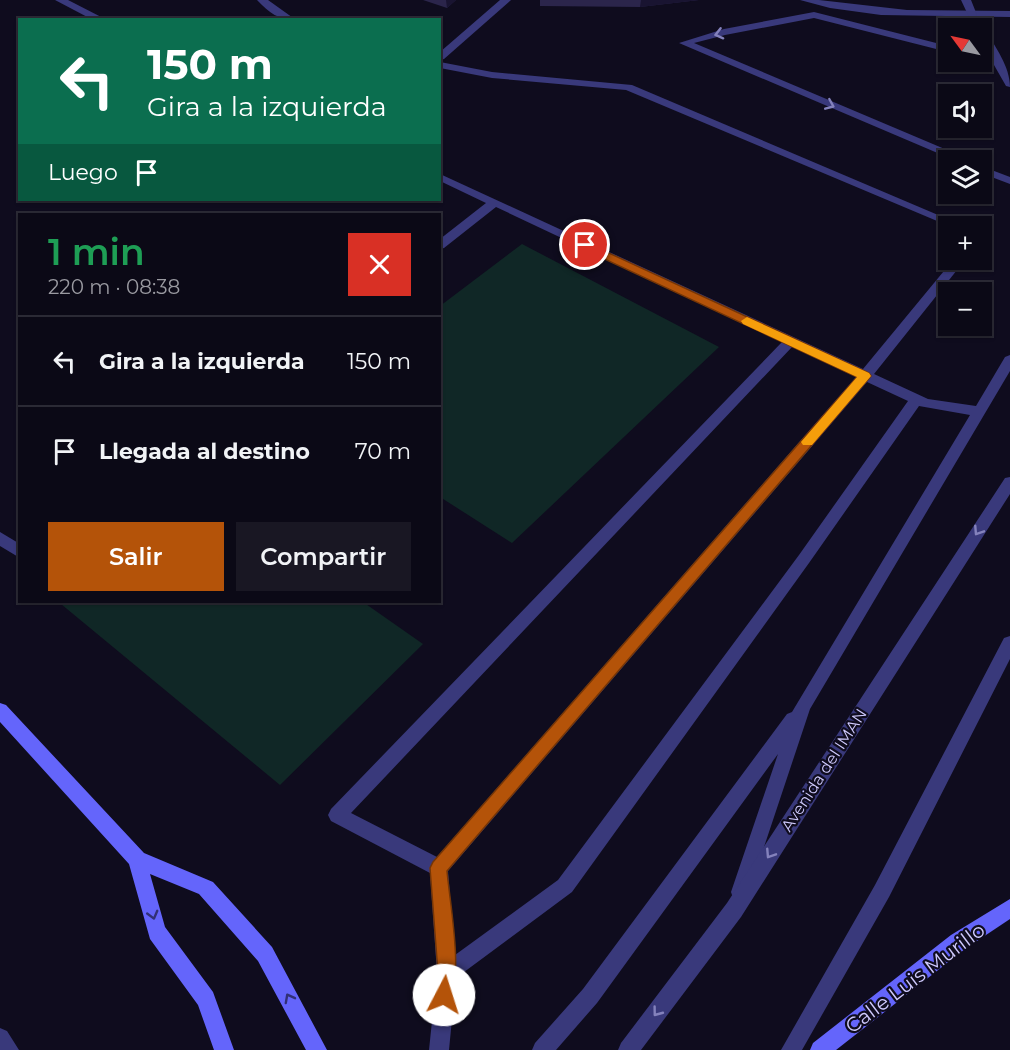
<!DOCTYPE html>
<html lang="es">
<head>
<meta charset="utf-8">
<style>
	:root { --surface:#0b0916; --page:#191723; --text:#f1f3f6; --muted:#9a9aa1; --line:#2b2a35; --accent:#b45309 }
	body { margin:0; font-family:Montserrat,sans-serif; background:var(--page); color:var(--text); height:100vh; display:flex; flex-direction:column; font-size:22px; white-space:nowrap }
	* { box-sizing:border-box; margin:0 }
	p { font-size:20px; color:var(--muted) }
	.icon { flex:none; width:33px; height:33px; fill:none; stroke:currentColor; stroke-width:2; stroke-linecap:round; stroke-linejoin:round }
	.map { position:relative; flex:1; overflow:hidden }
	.sheet { position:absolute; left:18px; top:213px; width:423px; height:390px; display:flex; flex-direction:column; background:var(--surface); border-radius:0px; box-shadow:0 2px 4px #0004,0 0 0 2px var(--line) }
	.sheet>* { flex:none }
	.hud { position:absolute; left:18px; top:18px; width:423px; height:183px; border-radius:0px; box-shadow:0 2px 4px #0004,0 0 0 2px var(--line); background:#0b6e4f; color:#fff; overflow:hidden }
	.needle { width:39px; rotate:303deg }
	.controls { position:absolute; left:938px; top:18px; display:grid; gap:12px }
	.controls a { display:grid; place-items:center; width:54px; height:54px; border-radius:0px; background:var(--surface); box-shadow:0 2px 4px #0004,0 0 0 2px var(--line); font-size:30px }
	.pin { position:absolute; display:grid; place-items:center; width:51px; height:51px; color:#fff; margin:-26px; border:3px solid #fff; border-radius:50%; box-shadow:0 2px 6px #0007 }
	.me { position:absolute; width:66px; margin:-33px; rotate:5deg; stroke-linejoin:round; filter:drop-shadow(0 0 4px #0008) }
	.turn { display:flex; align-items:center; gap:21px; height:126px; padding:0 30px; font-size:27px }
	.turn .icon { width:78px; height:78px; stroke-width:2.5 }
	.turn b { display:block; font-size:42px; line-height:51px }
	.then { display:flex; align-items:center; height:57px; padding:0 30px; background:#0003; gap:12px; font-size:22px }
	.round { display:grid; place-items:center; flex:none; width:63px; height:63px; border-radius:0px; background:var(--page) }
	.summary { display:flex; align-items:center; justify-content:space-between; height:102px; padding:0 30px }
	h1 { font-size:36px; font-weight:600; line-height:45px; color:#1e9e55 }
	.primary-button { display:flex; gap:12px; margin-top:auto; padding:12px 30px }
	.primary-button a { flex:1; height:69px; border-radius:0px; background:var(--accent); color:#fff; font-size:24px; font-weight:600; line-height:69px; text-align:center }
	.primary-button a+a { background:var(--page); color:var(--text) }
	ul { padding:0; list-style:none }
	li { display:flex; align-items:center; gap:18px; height:90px; padding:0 30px; border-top:2px solid var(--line) }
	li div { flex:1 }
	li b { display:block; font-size:22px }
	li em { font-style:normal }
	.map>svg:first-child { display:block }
</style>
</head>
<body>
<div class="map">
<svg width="1010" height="1050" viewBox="0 0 1010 1050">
	<rect width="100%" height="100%" fill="#0f0c1e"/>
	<path fill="#102726" d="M522,244L719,347L512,543L440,497V306Z
		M64,602H363L423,644L280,785L61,604Z"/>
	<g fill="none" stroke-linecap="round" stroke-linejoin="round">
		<path fill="#39397b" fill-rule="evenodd" d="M55,0H68L107,20H93Z
			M257,0H268L296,20C279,20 269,13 257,0Z
			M800,0H819L907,10L1010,11V17L881,15L830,8Z
			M814,12L948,46V52L814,18L725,35L694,43L966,158L967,160H954L679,43L724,29Z
			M979,28L985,29C995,47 1010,66 1010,87L1006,86L994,65L981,61V55L990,57L981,40V28Z
			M440,62L492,72L632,85L964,226H949L626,90L492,78L440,68Z
			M981,166L1010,177V184L981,173Z
			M440,174L863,369L953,260H965L874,374L928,399L976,406L1005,357L1010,355V371L810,709L747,898L740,901L733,898L731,892L778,754L597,1003L556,1050H532L535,1043L583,989L787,714L792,712L970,415L919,406L809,563L572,892L456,978L449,1050H429L437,973L430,873L331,821L328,815L331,809L782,342L496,207L444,248L440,249V239L486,203L440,181ZM792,347L856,377L437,857L351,813ZM867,382L908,401L799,555L558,880L455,955L448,871Z
			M0,532L20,544V558L0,546Z
			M1010,636V659L889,897L802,1050H781L875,885L1004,638Z
			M0,1028L7,1031L19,1050H0Z"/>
		<path fill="#39397b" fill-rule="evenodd" d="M500,0H511L444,59L440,60V52Z
			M961,0H971L977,15L975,17H969Z
			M1010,477V494L741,917L641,1050H618L621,1043L727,903L1005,478Z"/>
		<path fill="#6465fb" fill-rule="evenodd" d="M0,703L6,705L144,853L213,882L272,947L327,1050H306L258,961L199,894L150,874L165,927L213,992L234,1050H214L198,1005L150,939L129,864L0,722Z
			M1010,899V919L965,949L836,1050H810L813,1043L951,935Z"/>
	</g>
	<path fill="#2b254b" d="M423,0H456L447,8Z
		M540,0H699L640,7L540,6Z"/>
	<path fill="#191431" d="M446,0H456L447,8Z
		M641,0H699L640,7Z"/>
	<defs><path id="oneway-chevron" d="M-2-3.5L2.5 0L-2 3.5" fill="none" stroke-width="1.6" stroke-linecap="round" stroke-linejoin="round" transform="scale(1.5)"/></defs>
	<g stroke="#8482bc">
		<use href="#oneway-chevron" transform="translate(719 34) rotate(166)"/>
		<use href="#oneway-chevron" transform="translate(830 105) rotate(23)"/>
		<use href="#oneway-chevron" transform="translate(978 531) rotate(123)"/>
		<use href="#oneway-chevron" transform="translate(770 854) rotate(123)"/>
		<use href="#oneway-chevron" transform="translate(657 1012) rotate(127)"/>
	</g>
	<g stroke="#313076">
		<use href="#oneway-chevron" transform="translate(153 915) rotate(75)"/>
		<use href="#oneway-chevron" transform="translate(289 998) rotate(-118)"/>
	</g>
	<path fill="#b45309" stroke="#753606" stroke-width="1.5" d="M585,242L869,373L871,376L447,871C450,905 463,971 450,1002L444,1004L437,1002L435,995L438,973L430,868L433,862L857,377L581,248V243Z"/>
	<path fill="#f59e0b" d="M747,317L869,373L871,376L812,445H803L801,442L857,377L743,324L741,321Z"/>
	<g text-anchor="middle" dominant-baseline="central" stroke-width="4.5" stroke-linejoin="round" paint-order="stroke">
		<g font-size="16" fill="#cfcafd" stroke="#0f0c1e">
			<text transform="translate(824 770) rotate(-57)">Avenida del IMAN</text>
		</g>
		<g font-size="20" fill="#cfcafd" stroke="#0f0c1e">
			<text transform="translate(915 978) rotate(-37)">Calle Luis Murillo</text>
		</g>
	</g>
</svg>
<div class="controls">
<a><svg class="needle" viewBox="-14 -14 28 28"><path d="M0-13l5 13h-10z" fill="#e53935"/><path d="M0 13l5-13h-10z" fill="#9a9aa1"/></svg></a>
<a><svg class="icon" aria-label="sound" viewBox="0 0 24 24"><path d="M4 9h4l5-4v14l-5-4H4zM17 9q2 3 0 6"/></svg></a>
<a><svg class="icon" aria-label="layers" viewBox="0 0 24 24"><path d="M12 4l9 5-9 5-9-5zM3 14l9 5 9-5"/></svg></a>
<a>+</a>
<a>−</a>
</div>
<div class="pin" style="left:585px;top:245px;background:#d93025"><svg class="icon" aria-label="arrive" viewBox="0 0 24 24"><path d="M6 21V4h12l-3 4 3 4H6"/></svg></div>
<svg class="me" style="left:444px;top:995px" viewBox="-20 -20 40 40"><circle r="19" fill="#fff"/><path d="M0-13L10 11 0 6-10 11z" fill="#b45309"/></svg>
<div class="hud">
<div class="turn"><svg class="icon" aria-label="left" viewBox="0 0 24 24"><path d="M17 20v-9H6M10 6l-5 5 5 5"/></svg><div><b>150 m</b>Gira a la izquierda</div></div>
<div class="then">Luego<svg class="icon" aria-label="arrive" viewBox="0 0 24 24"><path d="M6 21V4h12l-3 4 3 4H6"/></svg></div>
</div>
<section class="sheet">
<div class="summary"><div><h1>1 min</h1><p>220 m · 08:38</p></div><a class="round" style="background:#d93025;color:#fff"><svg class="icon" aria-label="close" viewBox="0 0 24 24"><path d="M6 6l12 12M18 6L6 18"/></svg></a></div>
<ul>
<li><svg class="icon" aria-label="left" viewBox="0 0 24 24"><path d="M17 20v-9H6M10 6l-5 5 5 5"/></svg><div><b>Gira a la izquierda</b></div><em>150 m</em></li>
<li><svg class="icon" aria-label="arrive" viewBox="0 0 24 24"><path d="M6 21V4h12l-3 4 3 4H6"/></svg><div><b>Llegada al destino</b></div><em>70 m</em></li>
</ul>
<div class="primary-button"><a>Salir</a><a>Compartir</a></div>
</section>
</div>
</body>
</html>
